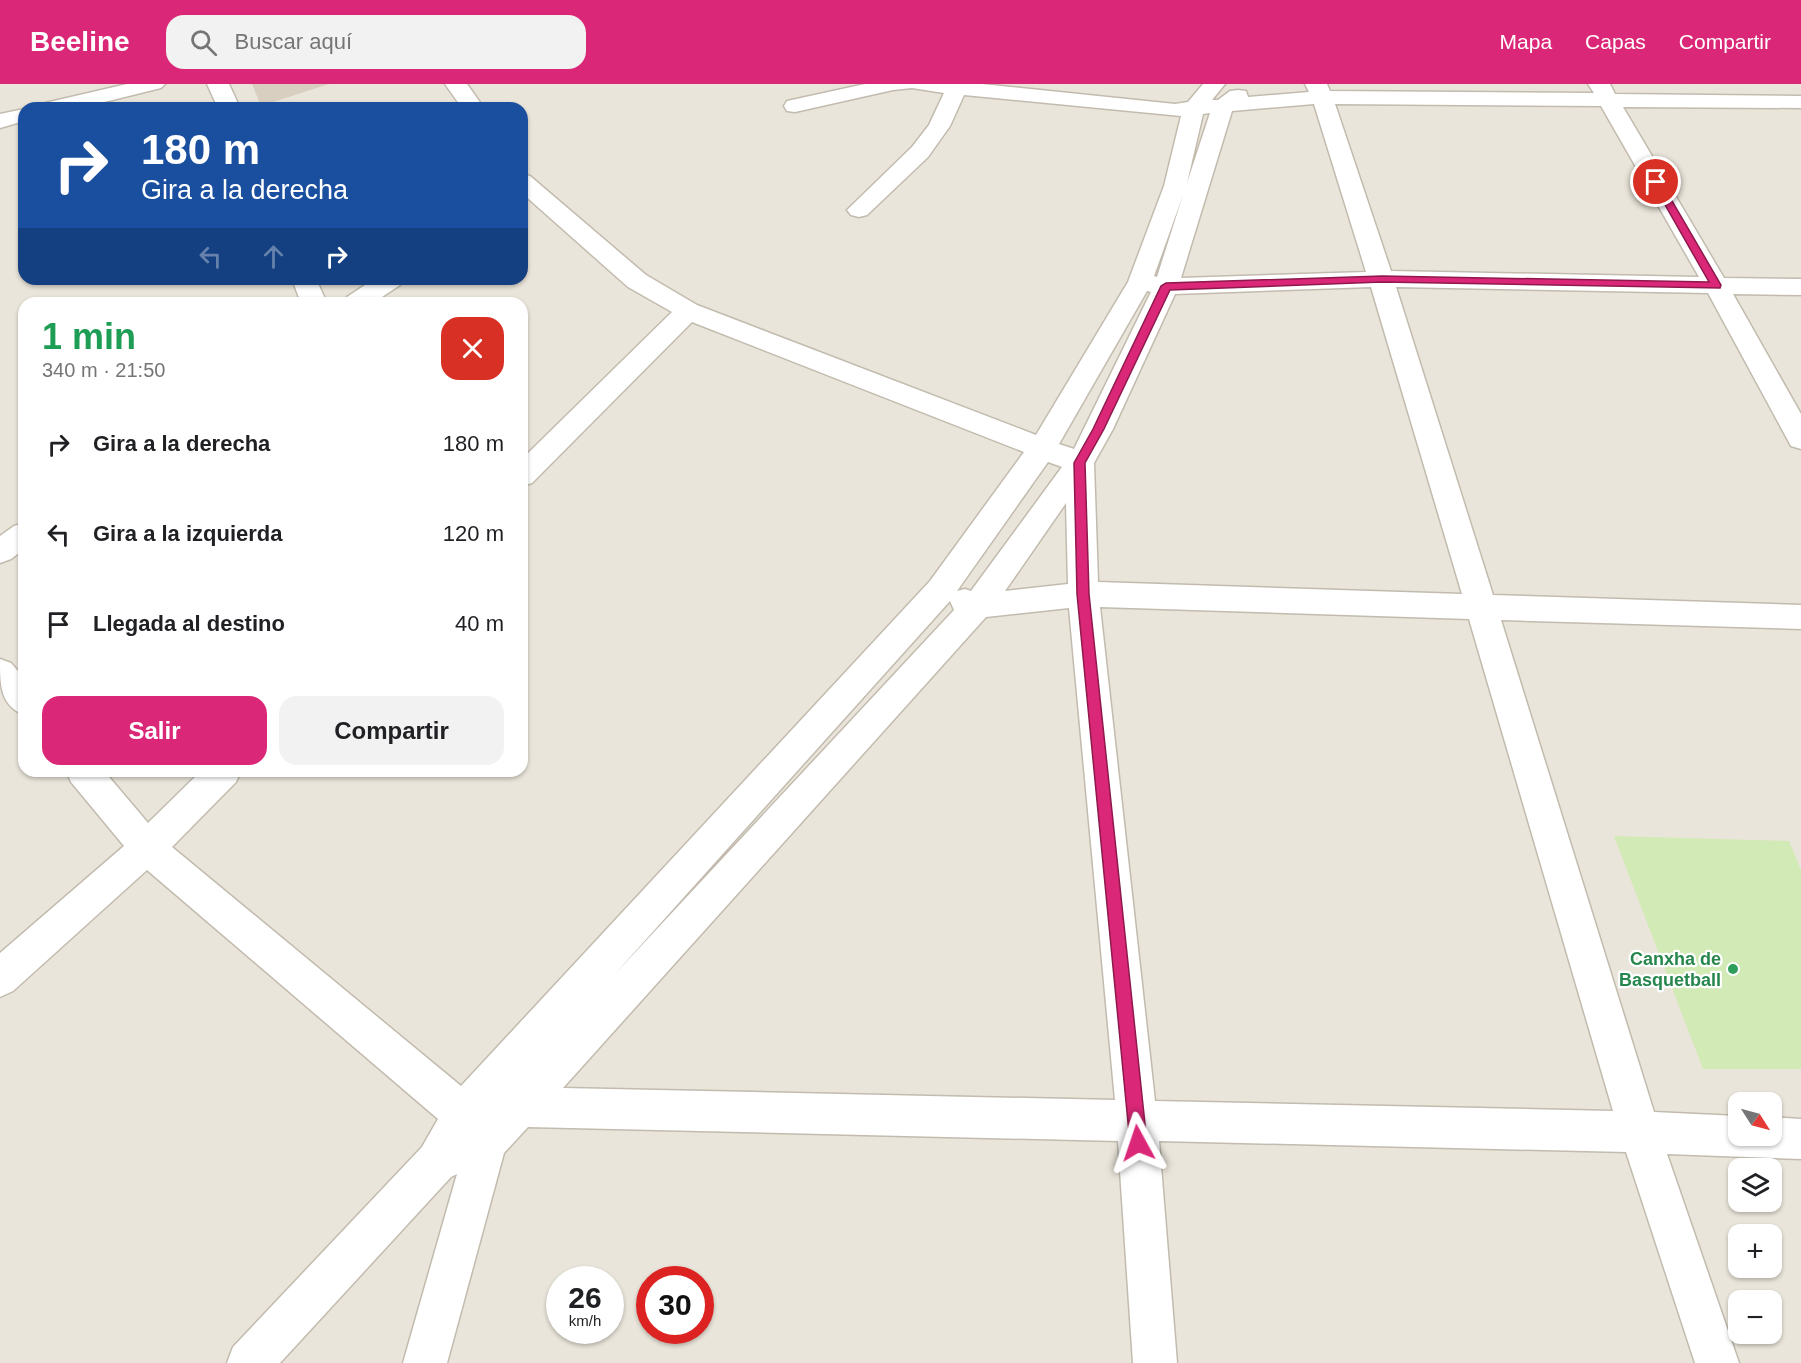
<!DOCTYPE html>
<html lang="es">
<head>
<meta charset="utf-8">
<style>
	:root { --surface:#fff; --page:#f2f2f2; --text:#202124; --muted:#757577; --accent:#db2777 }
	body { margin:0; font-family:Helvetica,sans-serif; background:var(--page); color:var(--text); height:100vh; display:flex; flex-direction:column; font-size:22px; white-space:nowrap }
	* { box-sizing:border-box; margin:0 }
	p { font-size:20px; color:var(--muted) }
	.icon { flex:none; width:33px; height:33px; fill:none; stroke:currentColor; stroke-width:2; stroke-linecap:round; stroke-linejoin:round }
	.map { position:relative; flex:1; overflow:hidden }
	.details { position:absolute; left:18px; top:213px; width:510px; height:480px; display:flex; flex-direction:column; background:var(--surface); border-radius:18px; box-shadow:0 2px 4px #0004 }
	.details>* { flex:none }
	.hud { position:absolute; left:18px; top:18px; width:510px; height:183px; border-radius:18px; box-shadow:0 2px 4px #0004; background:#1a4fa0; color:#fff; overflow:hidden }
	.needle { width:39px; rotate:126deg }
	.controls { position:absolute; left:1728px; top:1008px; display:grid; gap:12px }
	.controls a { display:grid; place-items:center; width:54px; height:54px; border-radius:12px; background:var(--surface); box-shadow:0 2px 4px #0004; font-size:30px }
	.speed { position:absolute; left:546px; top:1182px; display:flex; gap:12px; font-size:30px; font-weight:700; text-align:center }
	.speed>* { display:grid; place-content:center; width:78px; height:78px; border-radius:50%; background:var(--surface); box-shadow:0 2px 4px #0004; line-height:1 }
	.speed small { font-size:15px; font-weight:400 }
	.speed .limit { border:9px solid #d22; background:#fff; color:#111 }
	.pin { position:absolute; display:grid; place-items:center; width:51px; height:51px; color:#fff; margin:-26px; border:3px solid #fff; border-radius:50%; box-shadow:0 2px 6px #0007 }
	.me { position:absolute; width:66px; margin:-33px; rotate:355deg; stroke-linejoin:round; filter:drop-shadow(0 0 4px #0008) }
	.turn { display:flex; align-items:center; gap:21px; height:126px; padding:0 24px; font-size:27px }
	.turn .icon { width:78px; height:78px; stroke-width:2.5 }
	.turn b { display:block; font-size:42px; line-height:51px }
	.lanes { display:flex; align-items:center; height:57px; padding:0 24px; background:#0003; justify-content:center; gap:30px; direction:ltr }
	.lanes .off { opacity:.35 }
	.round { display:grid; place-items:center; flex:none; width:63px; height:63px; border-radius:18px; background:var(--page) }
	.overview { display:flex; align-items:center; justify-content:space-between; height:102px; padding:0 24px }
	h1 { font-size:36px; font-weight:700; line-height:45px; color:#1e9e55 }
	.button { display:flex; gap:12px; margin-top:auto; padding:12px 24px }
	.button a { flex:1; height:69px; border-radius:18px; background:var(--accent); color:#fff; font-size:24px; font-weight:700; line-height:69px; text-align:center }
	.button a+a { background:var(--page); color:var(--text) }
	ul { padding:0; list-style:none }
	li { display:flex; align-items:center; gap:18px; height:90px; padding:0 24px }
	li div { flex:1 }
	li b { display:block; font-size:22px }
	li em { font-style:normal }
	header { display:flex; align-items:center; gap:36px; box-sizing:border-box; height:84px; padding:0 30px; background:var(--accent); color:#fff }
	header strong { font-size:28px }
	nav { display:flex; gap:33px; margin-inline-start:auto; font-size:21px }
	.search { width:420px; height:54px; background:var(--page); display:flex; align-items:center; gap:15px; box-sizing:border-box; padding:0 21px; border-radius:18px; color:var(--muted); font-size:22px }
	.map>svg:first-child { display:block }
</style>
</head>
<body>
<header>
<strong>Beeline</strong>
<div class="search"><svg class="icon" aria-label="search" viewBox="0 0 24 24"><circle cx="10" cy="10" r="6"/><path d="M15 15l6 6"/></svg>Buscar aquí</div>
<nav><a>Mapa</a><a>Capas</a><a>Compartir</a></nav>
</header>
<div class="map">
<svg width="1801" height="1279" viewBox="0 0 1801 1279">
	<rect width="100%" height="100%" fill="#f6f3ec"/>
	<path fill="#eae5da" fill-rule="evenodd" d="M0,0H1801V1279H0ZM24,24H522V195H24ZM24,219H522V687H24ZM1738,1018H1772V1052H1738ZM1738,1084H1772V1118H1738ZM1738,1150H1772V1184H1738ZM560,1196H610V1246H560ZM650,1196H700V1246H650ZM1738,1216H1772V1250H1738Z"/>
	<path fill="#d2eab5" d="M1614,752L1789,757L1801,786V985H1703Z"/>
	<path fill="#d8cfc1" d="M252,0H329L261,22Z"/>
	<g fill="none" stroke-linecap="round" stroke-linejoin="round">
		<g stroke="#c2bbae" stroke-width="3">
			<path id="minor" d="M127,0H165L161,4L80,24H42L45,19Z
				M207,0H229L240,24H218Z
				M445,0H467L484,24H462Z
				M865,0H982L1175,20L1188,18L1203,0H1225L1212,16H1218L1230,7L1238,6L1246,7L1248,13L1309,8L1305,0H1327L1330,7L1594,9L1588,0H1610L1615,10L1801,12V24L1623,23L1724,194L1801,195V211L1733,210L1801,330V365L1791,362L1708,209L1396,203L1493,511L1801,521V545L1501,536L1654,1028L1738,1032V1052H1772V1033L1801,1035V1075L1667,1070L1739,1279H1695L1626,1068L1159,1057L1177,1279H1133L1118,1057L528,1043L504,1069L447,1279H403L457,1090L451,1093L280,1279H227L233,1263L422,1063L438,1035L147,786L13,907L0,913V869L124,762L71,698L66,687H104L148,739L201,687H241L236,698L172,763L461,1002L930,497L1024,368L692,238L532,399L522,402V375L672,228L628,203L522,109V90L530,92L646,191L697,221L1036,351L1128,198L1164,102L1181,32L964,11L950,42L928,73L867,131L859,133L851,131L847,126L912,63L929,41L944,9L912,4L893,6L795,28L787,27L784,22L787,17ZM1314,20L1366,188L1181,194L1232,27ZM1335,20L1601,22L1699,193L1391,187ZM1210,29L1187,99L1203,30ZM1183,111L1157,193L1154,192ZM1371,203L1462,510L1098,498L1094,379L1113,345L1175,210ZM1147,207L1151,208L1074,365L1059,360ZM1048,378L1062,383L971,507L965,505L957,507ZM1066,419L1068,500L1005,507ZM950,517L954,526L614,891ZM1100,523L1469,535L1613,1027L1155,1017ZM1069,524L1115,1016L563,1004L986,533Z
				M24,25V37L0,44V30Z
				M292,195H316L327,219H301Z
				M374,195H403L400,201L373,219H343L347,213Z
				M24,439V465L11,475L0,479V452L14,442Z
				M0,575L11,579L24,594V631C0,621 0,601 0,575Z"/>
		</g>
		<use href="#minor" fill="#fff" fill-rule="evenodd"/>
	</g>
	<path fill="#db2777" stroke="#8e194d" stroke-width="1.5" d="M1656,95L1661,98L1721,201L1720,204L1382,198L1170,206L1104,345L1085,379L1089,510L1147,1059L1144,1065L1138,1068L1132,1065L1130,1059L1077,510L1074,379L1093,345L1161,202L1166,199L1382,192L1709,198L1652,98Z"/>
	<circle fill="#2e9e5b" stroke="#fff" stroke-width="2" cx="1733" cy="885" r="6"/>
	<g text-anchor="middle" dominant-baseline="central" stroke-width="4.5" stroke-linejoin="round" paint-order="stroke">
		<g font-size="18" font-weight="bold" fill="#27864d" stroke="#fff" text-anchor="end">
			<text x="1721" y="875">Canxha de<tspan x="1721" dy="21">Basquetball</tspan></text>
		</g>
	</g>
</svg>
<div class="controls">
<a><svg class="needle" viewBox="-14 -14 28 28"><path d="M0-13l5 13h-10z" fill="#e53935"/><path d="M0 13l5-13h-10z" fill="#757577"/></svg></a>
<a><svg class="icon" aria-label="layers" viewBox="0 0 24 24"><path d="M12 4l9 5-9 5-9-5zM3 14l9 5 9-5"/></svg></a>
<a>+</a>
<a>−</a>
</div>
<div class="speed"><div>26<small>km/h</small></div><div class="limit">30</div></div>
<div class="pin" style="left:1656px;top:98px;background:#d93025"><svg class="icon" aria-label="arrive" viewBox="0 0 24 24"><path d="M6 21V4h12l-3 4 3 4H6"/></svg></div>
<svg class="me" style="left:1138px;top:1059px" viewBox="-20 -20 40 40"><path d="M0-17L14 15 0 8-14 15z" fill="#db2777" stroke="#fff" stroke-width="4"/></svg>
<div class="hud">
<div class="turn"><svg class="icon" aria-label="right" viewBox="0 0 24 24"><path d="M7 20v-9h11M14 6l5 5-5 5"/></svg><div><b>180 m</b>Gira a la derecha</div></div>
<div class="lanes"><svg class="icon off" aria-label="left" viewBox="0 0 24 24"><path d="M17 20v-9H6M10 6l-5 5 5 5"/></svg><svg class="icon off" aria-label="ahead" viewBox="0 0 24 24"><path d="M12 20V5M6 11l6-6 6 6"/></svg><svg class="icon" aria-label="right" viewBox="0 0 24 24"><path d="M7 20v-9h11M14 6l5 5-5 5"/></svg></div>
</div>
<section class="details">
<div class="overview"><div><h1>1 min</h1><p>340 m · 21:50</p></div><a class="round" style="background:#d93025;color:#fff"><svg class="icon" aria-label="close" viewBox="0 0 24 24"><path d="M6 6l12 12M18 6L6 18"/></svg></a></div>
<ul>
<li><svg class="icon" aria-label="right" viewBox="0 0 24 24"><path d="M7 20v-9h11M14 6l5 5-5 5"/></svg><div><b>Gira a la derecha</b></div><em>180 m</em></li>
<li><svg class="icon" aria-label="left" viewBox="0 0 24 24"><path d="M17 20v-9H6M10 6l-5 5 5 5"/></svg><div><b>Gira a la izquierda</b></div><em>120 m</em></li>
<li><svg class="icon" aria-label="arrive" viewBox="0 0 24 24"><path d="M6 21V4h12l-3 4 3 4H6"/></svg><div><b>Llegada al destino</b></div><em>40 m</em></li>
</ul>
<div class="button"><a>Salir</a><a>Compartir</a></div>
</section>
</div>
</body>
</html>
